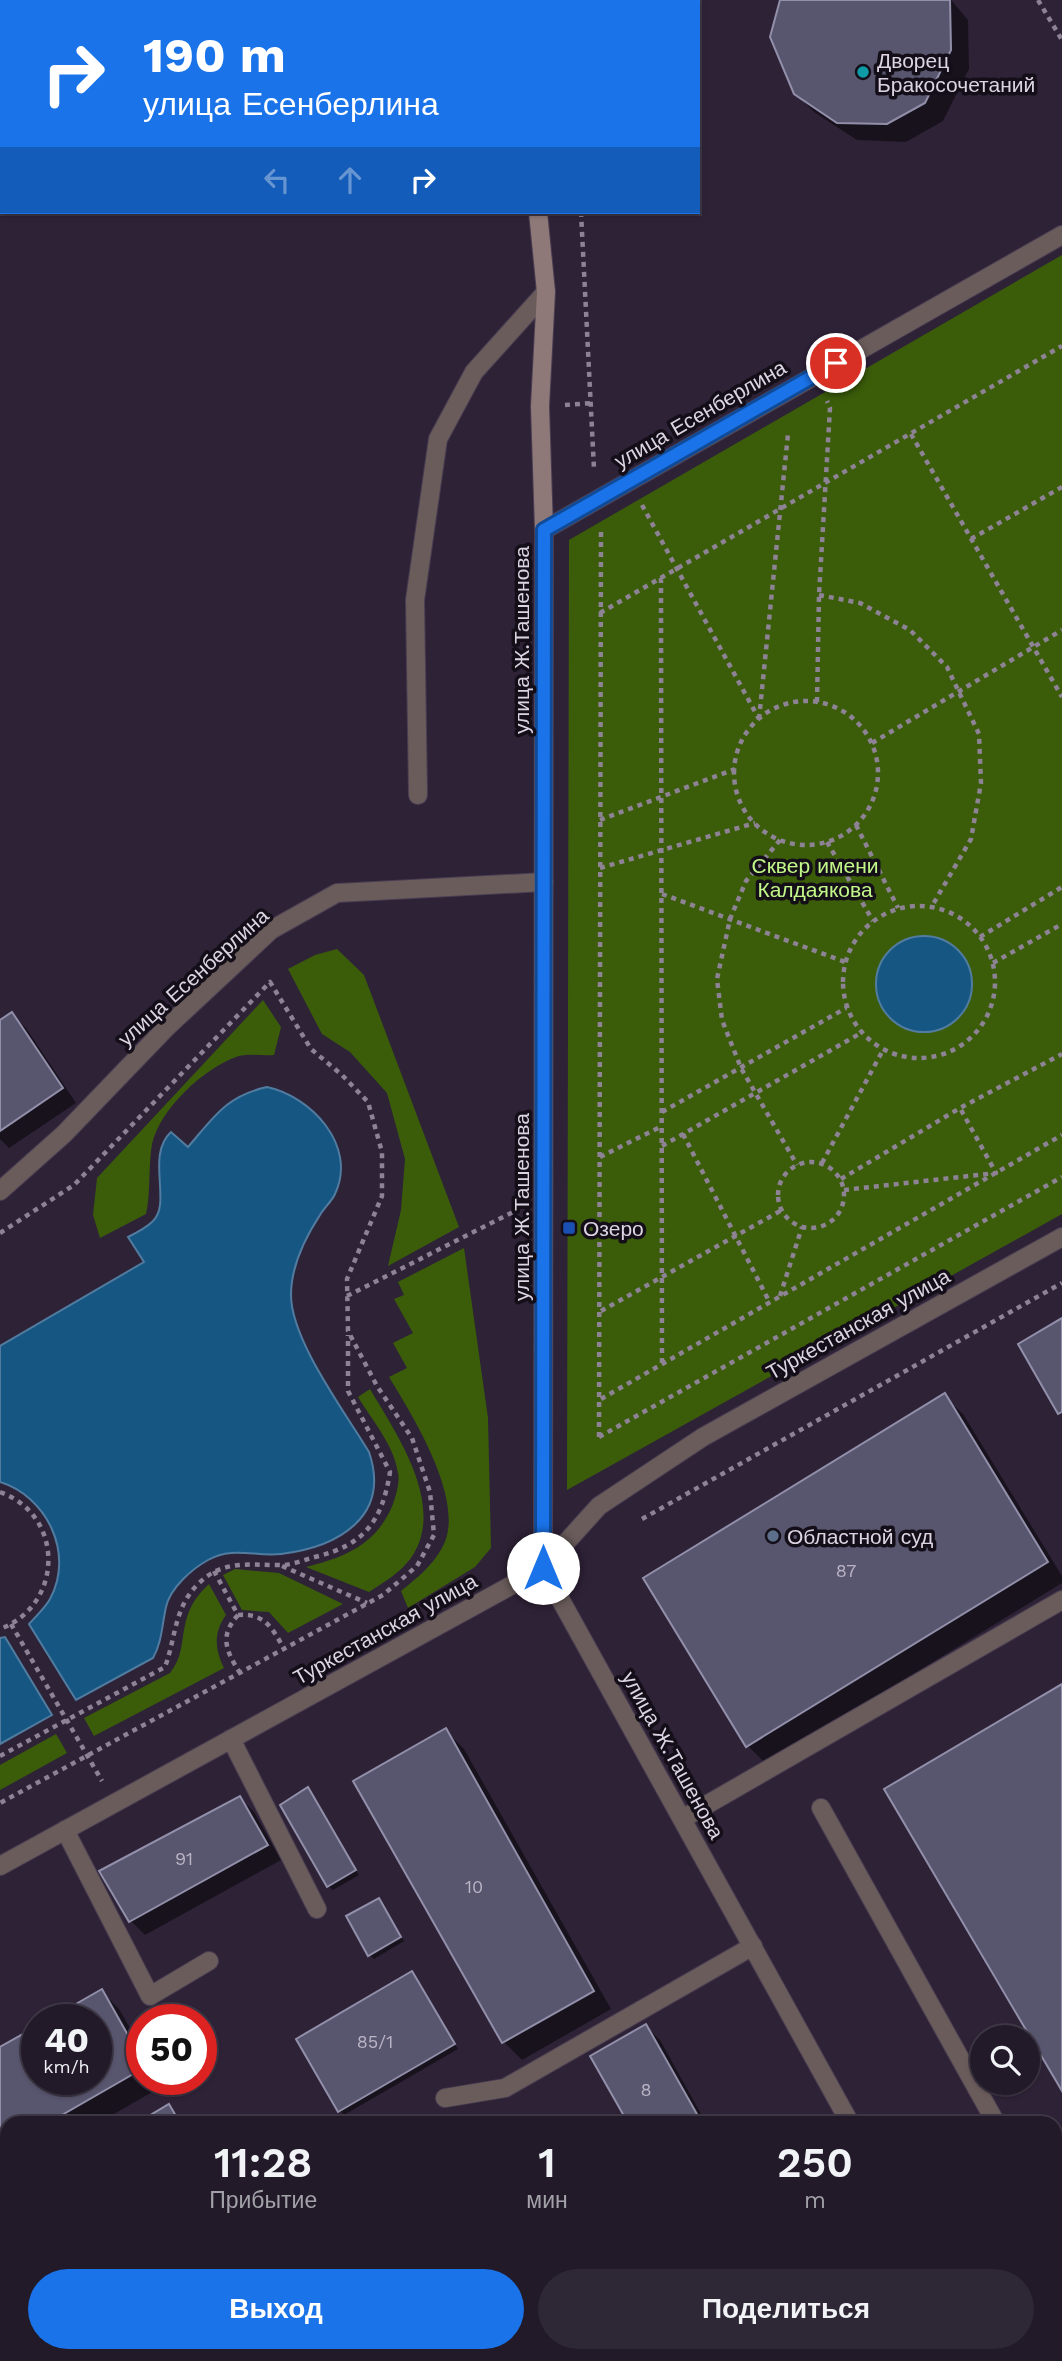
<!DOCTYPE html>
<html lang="ru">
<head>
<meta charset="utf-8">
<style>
	:root { --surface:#221a29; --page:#2e2735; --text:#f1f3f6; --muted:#a2a1a8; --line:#3f3846; --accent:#1a73e8 }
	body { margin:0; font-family:"Work Sans",sans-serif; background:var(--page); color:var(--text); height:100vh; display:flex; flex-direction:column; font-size:26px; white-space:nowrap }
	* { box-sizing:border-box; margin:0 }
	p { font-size:23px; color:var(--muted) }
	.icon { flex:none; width:38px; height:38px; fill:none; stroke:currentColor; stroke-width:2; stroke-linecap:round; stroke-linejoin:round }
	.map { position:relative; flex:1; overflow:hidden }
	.side { position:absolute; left:0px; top:2116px; width:1062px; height:247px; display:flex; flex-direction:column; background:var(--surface); border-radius:21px 21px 0 0; box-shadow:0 2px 5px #0004,0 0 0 2px var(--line) }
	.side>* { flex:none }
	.guide { position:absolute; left:0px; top:0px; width:700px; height:214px; box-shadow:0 2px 5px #0004,0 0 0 2px var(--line); background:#1a73e8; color:#fff; overflow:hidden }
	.buttons { position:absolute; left:970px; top:2025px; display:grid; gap:14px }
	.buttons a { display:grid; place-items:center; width:70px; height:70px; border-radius:50%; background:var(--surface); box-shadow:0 2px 5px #0004,0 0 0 2px var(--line); font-size:35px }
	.speed { position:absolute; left:21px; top:2004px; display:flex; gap:14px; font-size:35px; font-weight:700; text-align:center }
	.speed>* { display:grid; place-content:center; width:91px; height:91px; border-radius:50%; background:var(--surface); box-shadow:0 2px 5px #0004,0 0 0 2px var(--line); line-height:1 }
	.speed small { font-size:18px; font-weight:400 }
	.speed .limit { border:10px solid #d22; background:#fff; color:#111 }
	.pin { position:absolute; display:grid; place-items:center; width:60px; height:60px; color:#fff; margin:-30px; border:4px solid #fff; border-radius:50%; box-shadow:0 2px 7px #0007 }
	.me { position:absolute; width:77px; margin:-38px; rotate:0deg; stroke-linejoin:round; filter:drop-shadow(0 0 5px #0008) }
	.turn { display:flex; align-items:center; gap:24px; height:147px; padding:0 28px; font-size:32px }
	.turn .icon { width:91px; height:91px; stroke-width:2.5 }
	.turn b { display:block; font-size:49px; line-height:60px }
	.lanes { display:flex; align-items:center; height:66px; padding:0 28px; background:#0003; justify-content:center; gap:35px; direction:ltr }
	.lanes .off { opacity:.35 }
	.eta { display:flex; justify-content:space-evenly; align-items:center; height:119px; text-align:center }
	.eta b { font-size:42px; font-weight:600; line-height:49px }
	.primary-button { display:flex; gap:14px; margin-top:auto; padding:14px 28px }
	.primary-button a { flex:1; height:80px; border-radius:42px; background:var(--accent); color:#fff; font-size:28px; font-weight:600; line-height:80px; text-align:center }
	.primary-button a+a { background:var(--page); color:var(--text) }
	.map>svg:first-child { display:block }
</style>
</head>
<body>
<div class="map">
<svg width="1062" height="2361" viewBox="0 0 1062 2361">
	<rect width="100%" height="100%" fill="#2e2237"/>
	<path fill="#3b5d0a" d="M1062,255V1214L567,1490L569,540Z
		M337,949L364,975L459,1227L388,1266L401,1210L405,1159L387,1093L350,1052L322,1034L288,969L315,955Z
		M263,1000L281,1027L274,1055C262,1056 247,1053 236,1057C203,1069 160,1109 152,1144C148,1168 151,1192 146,1214L100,1238L93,1215L97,1178Z
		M464,1248L488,1418L491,1548L475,1567L408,1608L401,1591C417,1578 432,1566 442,1548C468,1503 412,1415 389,1377L407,1368L393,1343L413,1333L394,1299L404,1295L398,1282Z
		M370,1389C397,1435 447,1506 411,1558C401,1572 383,1583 369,1592L306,1567C346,1557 377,1544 393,1504C396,1495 400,1482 398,1473C394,1445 372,1420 358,1397Z
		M235,1569L279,1573L343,1604L288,1633L269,1612L242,1610L223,1575Z
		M209,1584L226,1615C213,1633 215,1649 224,1668L94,1736L84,1718L170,1673C192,1647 172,1618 209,1584Z
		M56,1734L67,1753L0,1790V1765Z"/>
	<path fill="#165683" stroke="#517ca0" stroke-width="2" d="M876 984a48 48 0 1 1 96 0a48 48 0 1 1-96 0Z
		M267,1087C310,1096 358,1145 335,1194C332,1201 324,1208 320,1215C305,1238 291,1266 291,1295C291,1340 345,1412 369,1452C391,1517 338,1547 281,1554C255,1557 233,1546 208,1560C192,1569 170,1588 166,1607C162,1625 162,1642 153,1658L76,1700L29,1624C36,1616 45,1608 50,1599C75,1553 46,1496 0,1482V1346L144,1262L128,1237C136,1233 146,1228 152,1222C173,1204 145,1156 171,1132L188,1147C214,1117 226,1096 267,1087Z
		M5,1637L52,1715L0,1744V1638Z"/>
	<path fill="#0007" d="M782,0H951L968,20L969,69L943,121L906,142L857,140L814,112L795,93Z
		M11,1014L26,1028L76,1103L9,1148L0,1139V1022Z
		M944,1396L963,1414L1062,1576V1583L766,1764L748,1746Z
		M446,1731L464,1749L611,2009L522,2060L504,2042L356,1782Z
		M308,1789L359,1875L333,1890L328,1886Z
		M240,1798L254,1812L281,1860L145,1935L131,1921Z
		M379,1900L404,1941L374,1959L370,1955Z
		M412,1973L458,2049L344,2115L340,2111Z
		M101,1991L119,2009L142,2049V2079H159L163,2086L98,2123H7V2174L0,2178V2049L37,2079H96Z
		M645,2026L660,2040L706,2123H630Z
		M169,2106L182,2123H141Z
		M568,2356H735L725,2361H559Z"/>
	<path fill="#58556e" stroke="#928faa" stroke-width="2" d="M780,0H950L951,50L925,103L887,124L837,123L794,94L770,37Z
		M12,1012L63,1088L0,1131V1020Z
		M1062,1318V1412L1058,1414L1018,1344Z
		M945,1393L1048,1562L746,1747L643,1578Z
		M1062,1684V2091L884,1789Z
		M446,1728L594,1991L502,2043L353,1781Z
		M308,1787L356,1870L327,1887L280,1805Z
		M240,1796L268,1845L129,1922L99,1871Z
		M379,1898L401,1937L368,1956L346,1916Z
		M412,1971L455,2044L338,2112L296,2039Z
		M102,1989L142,2060V2069L48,2123H7V2168L0,2156V2047L37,2026V2079H96V2020H48Z
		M646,2024L702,2123H628L590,2056Z
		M169,2104L180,2123H137Z
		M7,2183V2229L0,2217V2187Z
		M1062,2324V2355L1055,2344V2328Z
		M564,2356H696L686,2361H557Z"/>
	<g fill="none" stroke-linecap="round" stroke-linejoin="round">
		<g stroke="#4a3e52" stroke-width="20">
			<path id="service" d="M418,795L415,600L438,439L474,372L546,292
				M231,1739L317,1909
				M821,1808L996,2123
				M682,1819L1062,1600
				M65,1830L150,1996L209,1961
				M445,2098L505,2088L753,1946
				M233,2356L236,2361"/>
		</g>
		<g stroke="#4a3e52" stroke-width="20">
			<path id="minor" d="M544,530L1062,235
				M0,1191L64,1134L166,1028L271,930L337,893L544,882
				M1055,2223L1062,2219
				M809,2361L818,2356"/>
		</g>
		<g stroke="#4a3e52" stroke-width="20">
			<path id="tertiary" d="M543,1568L850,2123
				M0,1866L543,1568L599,1506L703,1437L1062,1237
				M979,2356L982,2361"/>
		</g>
		<g stroke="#4a3e52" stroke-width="20">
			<path id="secondary" d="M517,0V2
				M538,212L546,292L540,406L544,530L543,1568"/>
		</g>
		<path stroke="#8d8394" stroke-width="4.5" stroke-dasharray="5 5" stroke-linecap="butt" d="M570,0V2
			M1038,0L1062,40
			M581,212L594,469
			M565,405L592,403
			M911,434L1062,697
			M642,505L759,719
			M971,539L1062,487
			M661,578L662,1367
			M819,595L860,603L910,630L947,667L979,734L981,783L971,839L932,906
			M600,613L1062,346
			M734 773a72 72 0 1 1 144 0a72 72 0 1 1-144 0Z
			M817,702L819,595L830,408L827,401
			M759,719L788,434
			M872,743L1062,630
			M600,820L735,769
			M856,825L898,908
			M780,840L746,881L730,919L717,979L722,1020L741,1068L797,1165
			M827,842L873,921
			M600,868L755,823
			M662,894L845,962
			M843 982a76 76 0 1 1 152 0a76 76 0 1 1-152 0Z
			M980,937L1062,887
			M993,963L1062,924
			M662,1112L846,1008
			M683,1134L770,1303
			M662,1146L861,1033
			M600,1157L662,1126
			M778 1195a33 33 0 1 1 66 0a33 33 0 1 1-66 0Z
			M822,1163L883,1050
			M841,1179L960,1108L1062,1054
			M844,1190L996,1173L960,1108
			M0,1233L74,1185L270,982L311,1049L342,1075L368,1102L382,1152V1196L347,1279L348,1331L377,1386L412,1438L430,1492L434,1535L417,1566L383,1595L0,1803
			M347,1296L515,1211
			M780,1296L802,1227
			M601,1311L782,1210
			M601,1399L1062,1135
			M599,1437L601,529
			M599,1437L1062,1177
			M0,1492C65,1515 64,1605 0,1629
			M642,1519L1062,1283
			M282,1566L367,1603
			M214,1571L238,1615C264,1613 272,1627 284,1649
			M238,1615C219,1636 226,1651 240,1673
			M11,1624L102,1781
			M0,1756L165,1667C176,1637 174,1608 198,1584C222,1560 247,1565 278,1565C290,1566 303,1560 315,1557C364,1545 382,1522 390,1472L348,1391V1335"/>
		<use href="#service" stroke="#6a5c5b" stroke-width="18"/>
		<use href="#minor" stroke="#6a5c5b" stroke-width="18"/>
		<use href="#tertiary" stroke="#6a5c5b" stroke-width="18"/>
		<use href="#secondary" stroke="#8f7978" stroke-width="18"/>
	</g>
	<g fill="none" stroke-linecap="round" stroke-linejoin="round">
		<g stroke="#114b97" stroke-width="18">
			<path id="route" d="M543,1568L544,530L836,363"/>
		</g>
		<use href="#route" stroke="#1a73e8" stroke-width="12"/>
	</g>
	<circle fill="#0f9aa8" stroke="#140e18" stroke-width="2.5" cx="863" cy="72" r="7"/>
	<rect fill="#1a4fb4" stroke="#140e18" stroke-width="2.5" x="562" y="1221" width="14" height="14" rx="3.5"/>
	<circle fill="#5c6f8a" stroke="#140e18" stroke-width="2.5" cx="773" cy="1536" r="7"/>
	<g text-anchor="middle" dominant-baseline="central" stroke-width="7" stroke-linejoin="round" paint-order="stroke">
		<g font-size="18" fill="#bbb4c5">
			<text x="846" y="1570">87</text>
			<text x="184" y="1858">91</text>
			<text x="474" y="1886">10</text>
			<text x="375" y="2041">85/1</text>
			<text x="646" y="2089">8</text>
		</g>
		<g font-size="21" fill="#dcd4e2" stroke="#140e18" text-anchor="start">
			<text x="877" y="60">Дворец<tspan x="877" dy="24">Бракосочетаний</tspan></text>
			<text x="583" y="1228">Озеро</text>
			<text x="787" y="1536">Областной суд</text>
		</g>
		<g font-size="21" fill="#dcd4e2" stroke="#140e18">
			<text transform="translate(700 414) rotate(-30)">улица Есенберлина</text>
			<text transform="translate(521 640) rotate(-90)">улица Ж.Ташенова</text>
			<text transform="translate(193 977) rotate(-42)">улица Есенберлина</text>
			<text transform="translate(521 1207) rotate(-90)">улица Ж.Ташенова</text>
			<text transform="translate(858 1324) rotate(-29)">Туркестанская улица</text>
			<text transform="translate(385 1629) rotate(-29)">Туркестанская улица</text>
			<text transform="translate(673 1755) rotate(61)">улица Ж.Ташенова</text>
		</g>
		<g font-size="21" fill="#c1f788" stroke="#140e18">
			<text x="815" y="865">Сквер имени<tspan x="815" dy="24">Калдаякова</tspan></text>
		</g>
	</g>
</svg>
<div class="buttons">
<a><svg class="icon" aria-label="search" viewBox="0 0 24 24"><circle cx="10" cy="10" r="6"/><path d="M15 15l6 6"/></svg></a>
</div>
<div class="speed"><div>40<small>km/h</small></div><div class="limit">50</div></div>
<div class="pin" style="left:836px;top:363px;background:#d93025"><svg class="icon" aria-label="arrive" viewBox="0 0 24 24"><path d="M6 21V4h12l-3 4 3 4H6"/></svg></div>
<svg class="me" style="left:543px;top:1568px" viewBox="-20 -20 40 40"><circle r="19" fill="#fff"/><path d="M0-13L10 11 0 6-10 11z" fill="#1a73e8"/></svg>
<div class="guide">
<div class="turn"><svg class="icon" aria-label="right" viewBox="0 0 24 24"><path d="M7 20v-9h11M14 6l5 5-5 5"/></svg><div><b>190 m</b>улица Есенберлина</div></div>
<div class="lanes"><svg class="icon off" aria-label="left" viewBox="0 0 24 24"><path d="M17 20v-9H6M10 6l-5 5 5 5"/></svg><svg class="icon off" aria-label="ahead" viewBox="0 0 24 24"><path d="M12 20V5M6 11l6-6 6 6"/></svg><svg class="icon" aria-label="right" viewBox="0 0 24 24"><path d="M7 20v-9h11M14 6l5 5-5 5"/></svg></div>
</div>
<section class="side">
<div class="eta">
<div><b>11:28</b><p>Прибытие</p></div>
<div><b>1</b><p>мин</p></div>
<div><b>250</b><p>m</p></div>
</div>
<div class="primary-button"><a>Выход</a><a>Поделиться</a></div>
</section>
</div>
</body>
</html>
